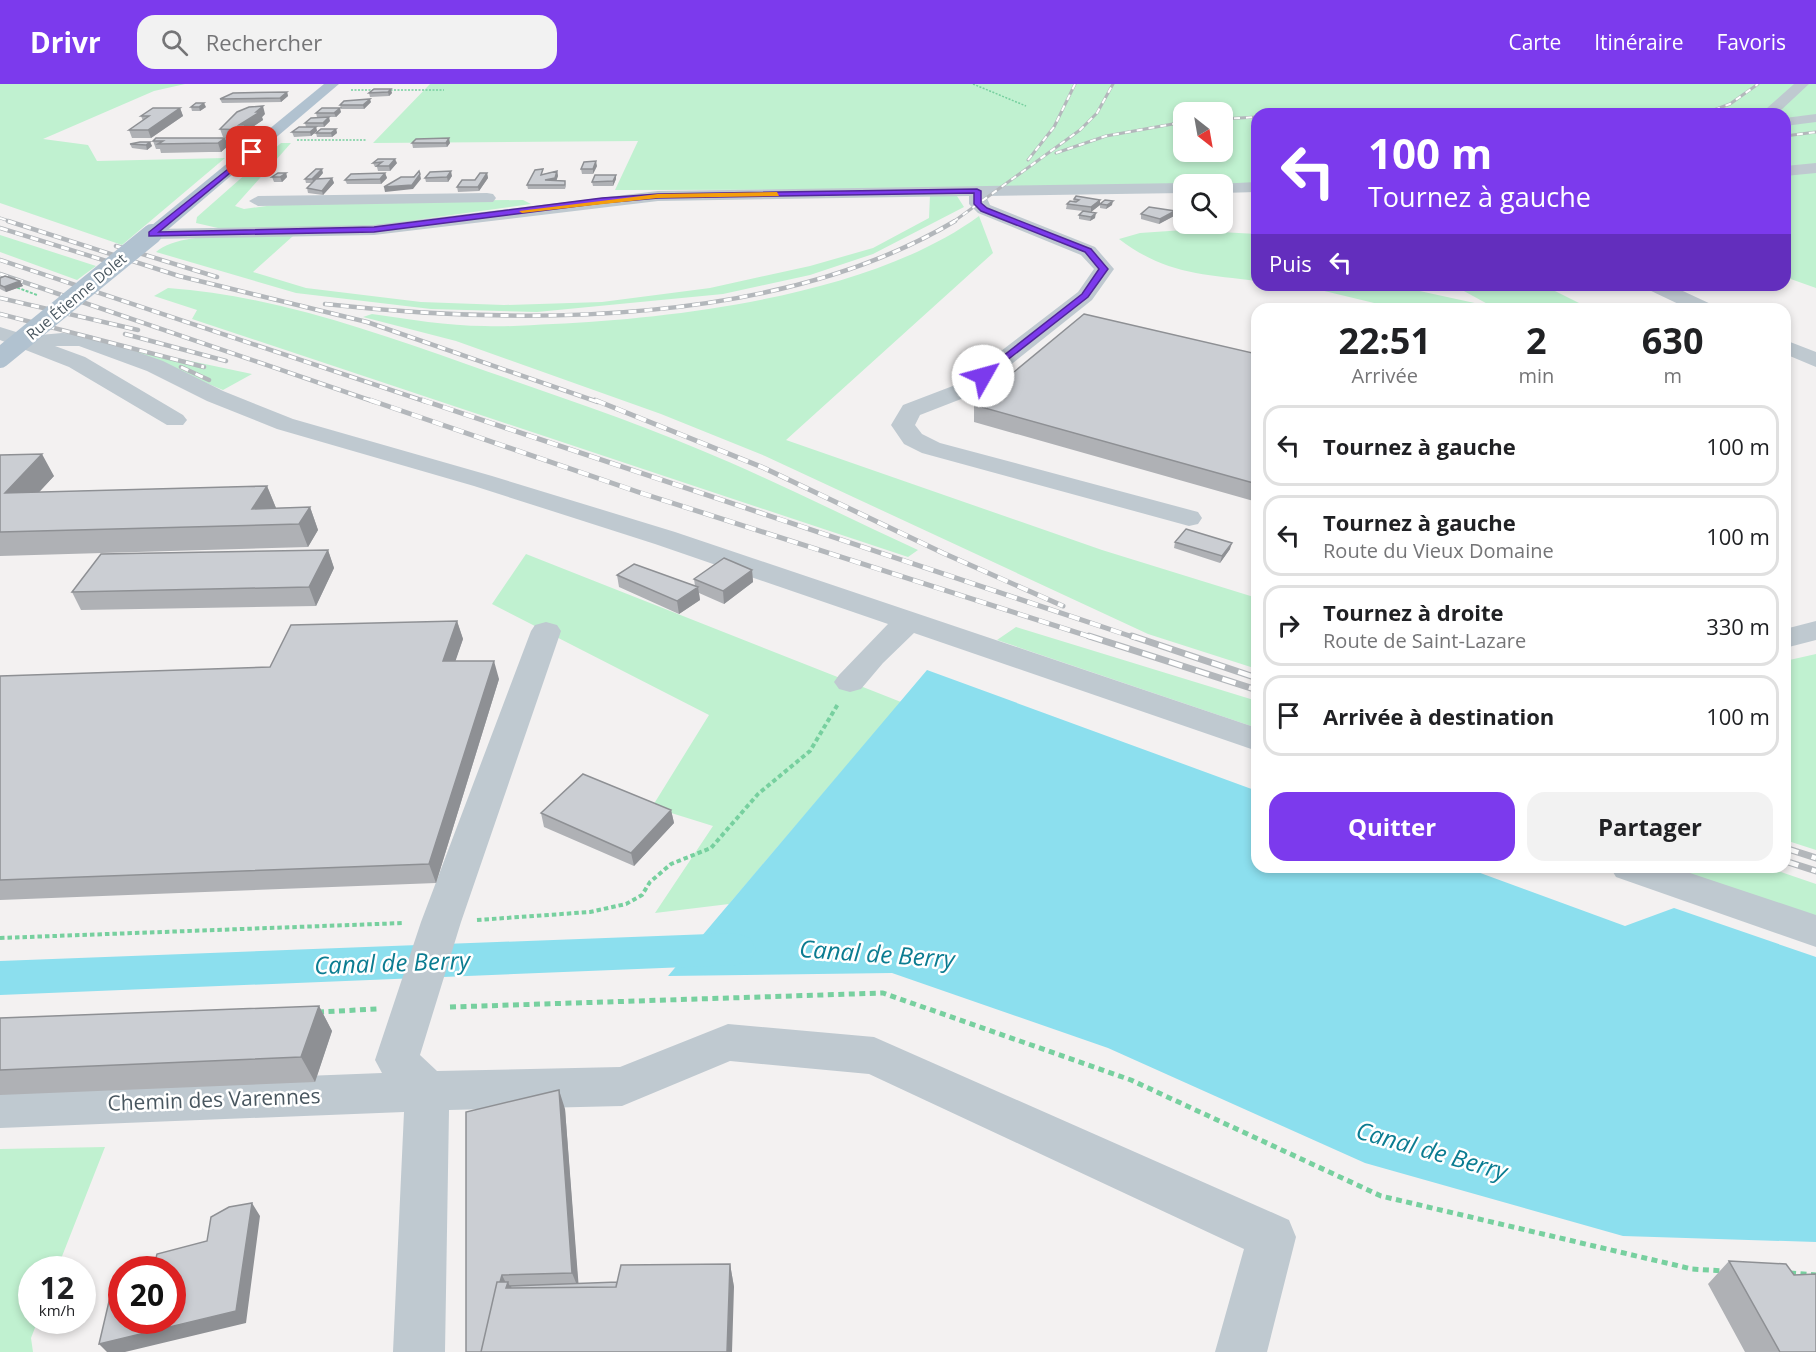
<!DOCTYPE html>
<html lang="fr">
<head>
<meta charset="utf-8">
<style>
	:root { --surface:#fff; --page:#f2f2f2; --text:#202124; --muted:#757577; --line:#e0e0e0; --accent:#7c3aed }
	body { margin:0; font-family:"Open Sans",sans-serif; background:var(--page); color:var(--text); height:100vh; display:flex; flex-direction:column; font-size:22px; white-space:nowrap }
	* { box-sizing:border-box; margin:0 }
	p { font-size:20px; color:var(--muted) }
	.icon { flex:none; width:33px; height:33px; fill:none; stroke:currentColor; stroke-width:2; stroke-linecap:round; stroke-linejoin:round }
	.map { position:relative; flex:1; overflow:hidden }
	.sheet { position:absolute; left:1251px; top:219px; width:540px; height:570px; display:flex; flex-direction:column; background:var(--surface); border-radius:18px; box-shadow:0 3px 9px #0003 }
	.sheet>* { flex:none }
	.guide { position:absolute; left:1251px; top:24px; width:540px; height:183px; border-radius:18px; box-shadow:0 3px 9px #0003; background:#7c3aed; color:#fff; overflow:hidden }
	.needle { width:39px; rotate:149deg }
	.fabs { position:absolute; left:1173px; top:18px; display:grid; gap:12px }
	.fabs a { display:grid; place-items:center; width:60px; height:60px; border-radius:12px; background:var(--surface); box-shadow:0 3px 9px #0003; font-size:30px }
	.speed { position:absolute; left:18px; top:1172px; display:flex; gap:12px; font-size:30px; font-weight:700; text-align:center }
	.speed>* { display:grid; place-content:center; width:78px; height:78px; border-radius:50%; background:var(--surface); box-shadow:0 3px 9px #0003; line-height:1 }
	.speed small { font-size:15px; font-weight:400 }
	.speed .limit { border:9px solid #d22; background:#fff; color:#111 }
	.pin { position:absolute; display:grid; place-items:center; width:51px; height:51px; color:#fff; margin:-26px; border-radius:12px; box-shadow:0 3px 9px #0006 }
	.me { position:absolute; width:66px; margin:-33px; rotate:52deg; stroke-linejoin:round; filter:drop-shadow(0 0 4px #0008) }
	.turn { display:flex; align-items:center; gap:21px; height:126px; padding:0 18px; font-size:27px }
	.turn .icon { width:78px; height:78px; stroke-width:2.5 }
	.turn b { display:block; font-size:42px; line-height:51px }
	.then { display:flex; align-items:center; height:57px; padding:0 18px; background:#0003; gap:12px; font-size:22px }
	.eta { display:flex; justify-content:space-evenly; align-items:center; height:102px; text-align:center }
	.eta b { font-size:36px; font-weight:700; line-height:42px }
	.primary-button { display:flex; gap:12px; margin-top:auto; padding:12px 18px }
	.primary-button a { flex:1; height:69px; border-radius:18px; background:var(--accent); color:#fff; font-size:24px; font-weight:700; line-height:69px; text-align:center }
	.primary-button a+a { background:var(--page); color:var(--text) }
	ul { padding:0; list-style:none }
	li { display:flex; align-items:center; gap:18px; height:81px; margin:0 12px 9px; padding:0 6px; border:3px solid var(--line); border-radius:18px }
	li div { flex:1 }
	li b { display:block; font-size:22px }
	li em { font-style:normal }
	header { display:flex; align-items:center; gap:36px; box-sizing:border-box; height:84px; padding:0 30px; background:var(--accent); color:#fff }
	header strong { font-size:28px }
	nav { display:flex; gap:33px; margin-inline-start:auto; font-size:21px }
	.search { width:420px; height:54px; background:var(--page); display:flex; align-items:center; gap:15px; box-sizing:border-box; padding:0 21px; border-radius:18px; color:var(--muted); font-size:22px }
	.map>svg:first-child { display:block }
</style>
</head>
<body>
<header>
<strong>Drivr</strong>
<div class="search"><svg class="icon" aria-label="search" viewBox="0 0 24 24"><circle cx="10" cy="10" r="6"/><path d="M15 15l6 6"/></svg>Rechercher</div>
<nav><a>Carte</a><a>Itinéraire</a><a>Favoris</a></nav>
</header>
<div class="map">
<svg width="1816" height="1268" viewBox="0 0 1816 1268">
	<rect width="100%" height="100%" fill="#f3f1f1"/>
	<path fill="#c0f1d0" fill-rule="evenodd" d="M0,0H185L154,7L43,55L88,61L97,77L225,74L122,161L0,119Z
		M430,0H1816V204L1785,193V30H1257V104L1184,100L1183,105L615,106L638,57L373,59ZM1184,28H1222V68H1184Z
		M281,59H291L235,122L244,125L295,118L523,116L531,120L357,144H218L196,139L197,133Z
		M930,111L957,112L964,123L873,170L810,191L723,210L537,228L431,225L296,209L156,168C182,145 260,153 293,152L253,188L306,204L421,218L504,221L602,218L710,204L810,182L873,164L929,134Z
		M979,132L993,169L786,356L1102,466L1257,514V585L1148,550L765,372L661,330L456,257L363,233L372,230C409,235 447,242 485,242C507,243 530,241 553,240C682,234 873,210 979,132Z
		M1184,146L1257,150V197C1202,190 1165,190 1119,155L1140,149Z
		M0,151L96,182L77,196L0,168Z
		M1285,201H1392L1493,223L1453,201H1543L1591,225H1399L1316,205Z
		M168,204C270,211 370,246 466,280C554,311 643,340 729,378C793,406 855,437 918,466L908,473L192,235L197,226L154,212Z
		M115,261L252,290L223,306Z
		M526,470L901,618L729,820L655,829L713,742L652,723L709,631L492,520Z
		M1016,543L1257,617V644L997,556Z
		M1816,570V766L1785,756V577Z
		M1667,783H1766L1816,800V833Z
		M105,1063L57,1185H32V1236H38L31,1254L33,1268H0V1065Z"/>
	<path fill="#8cdfee" d="M927,586L1257,707V783H1464L1625,842L1674,824L1816,873V1158L1623,1152L1365,1079L1108,964L892,889L668,892Z"/>
	<g fill="none" stroke-linecap="round" stroke-linejoin="round">
		<path fill="#8cdfee" fill-rule="evenodd" d="M736,849L750,854L756,865L750,876L736,881L0,911V877Z"/>
		<path stroke="#77d09f" stroke-width="1.5" stroke-dasharray="2 1.5" stroke-linecap="butt" d="M973,0L1026,22
			M351,6H377
			M387,6H444
			M297,56H367"/>
		<path stroke="#77d09f" stroke-width="2" stroke-dasharray="3 1.5" stroke-linecap="butt" d="M13,202L37,211"/>
		<path stroke="#77d09f" stroke-width="4" stroke-dasharray="4.5 3" stroke-linecap="butt" d="M477,836L590,828L626,820L642,811L650,798L671,780L711,764L758,710L810,667L838,620
			M0,854L404,839"/>
		<path stroke="#77d09f" stroke-width="5" stroke-dasharray="6 4.5" stroke-linecap="butt" d="M450,923L883,909L1131,996L1381,1112L1692,1185L1725,1187
			M318,928L377,925
			M1790,1189L1816,1191"/>
		<path fill="#bfc9d0" fill-rule="evenodd" d="M1794,0H1809L1777,30H1755L1767,24Z
			M1816,30V38L1785,42V34Z
			M1816,79V89L1785,92V82Z
			M1257,98V108L1222,109V100H1216Z
			M1184,99L1190,100H1184V109L986,112L990,121L1095,163L1114,185L1092,216L974,310L920,331L915,341L922,350L940,359L1198,428L1202,434L1198,440L1189,442L922,369L904,360L891,341L903,321L958,300L1078,208L1094,185L1081,171L978,129L969,120V112L658,117L374,151L152,155L143,150L152,145L374,141L658,107Z
			M487,109L493,110L496,114L493,118L258,122L249,117L258,112Z
			M1644,201H1670L1713,221L1716,225H1689L1647,205Z
			M0,243L29,252L62,249L90,251L163,277L223,307L293,335L492,392L675,448L1257,644V667L914,549L883,579L861,605L850,608L839,605L834,598L839,591L888,540L655,460L474,402L277,345L207,317L147,287L79,262H55L85,273L183,331L187,336L183,341H167L69,283L0,256Z
			M1785,256L1816,268V283L1785,270Z
			M1816,537V556L1785,564V545Z
			M546,538L557,541L561,547L461,838L420,971L437,987L620,983L728,940L874,953L1289,1136L1296,1153L1267,1268H1215L1244,1165L869,990L730,977L622,1022L449,1026L445,1268H393L404,1028L0,1044V1004L382,989L375,976L421,838L531,547L535,541Z
			M1610,783H1672L1816,831V863L1616,793Z"/>
		<path fill="#b1c2d0" fill-rule="evenodd" d="M324,0H339L158,154H146L143,150L146,146Z"/>
		<g stroke="#b3b7bb" stroke-width="3">
			<path id="rail-far3" d="M1703,30L1730,20L1758,0
				M1222,35L1257,33
				M1785,52L1816,48
				M1056,69L1106,52L1184,38
				M1028,76L1054,43L1075,0
				M0,134L12,138
				M953,138L1080,46L1097,29L1113,0"/>
		</g>
		<g stroke="#b3b7bb" stroke-width="4.5">
			<path id="rail-far2" d="M8,137L179,192L367,238L598,318
				M0,144L116,180
				M116,162L217,193
				M0,176L427,318
				M0,190L375,318
				M0,214L138,246
				M325,220C523,242 779,242 955,137
				M0,230L204,283
				M125,250L226,277
				M181,283L209,296"/>
		</g>
		<g stroke="#b3b7bb" stroke-width="5">
			<path id="rail-far1" d="M370,316L641,409L1094,554
				M422,316L1136,554
				M595,316L764,384L943,469L1063,522"/>
		</g>
		<g stroke="#b3b7bb" stroke-width="7">
			<path id="rail" d="M1089,552L1257,606
				M1132,552L1257,594
				M1785,764L1816,774
				M1785,777L1816,787"/>
		</g>
		<use href="#rail-far3" stroke="#fff" stroke-width="2" stroke-dasharray="6" stroke-linecap="butt"/>
		<use href="#rail-far2" stroke="#fff" stroke-width="3" stroke-dasharray="8" stroke-linecap="butt"/>
		<use href="#rail-far1" stroke="#fff" stroke-width="4" stroke-dasharray="11" stroke-linecap="butt"/>
		<use href="#rail" stroke="#fff" stroke-width="4.5" stroke-dasharray="14" stroke-linecap="butt"/>
		<path stroke="#b1c2d0" stroke-width="20" d="M0,274L152,150"/>
	</g>
	<path fill="#afb1b5" d="M374,5L392,9L389,12L370,13L369,9Z
		M287,8L288,12L281,18L222,19L220,15Z
		M371,18L364,25H341L340,21Z
		M191,23H206L200,27H192Z
		M180,24L183,32L151,54H132L129,46L143,37L141,32Z
		M341,28L336,33H317L316,29Z
		M265,30L262,33L263,36L248,46L249,49L243,54L223,53L220,45Z
		M330,37L324,43H316L317,47L311,52L294,53L292,48L306,43L305,39Z
		M336,45L337,49L332,53H317L316,49Z
		M225,54L228,62L221,68H209L161,69L160,65H156L153,57Z
		M150,58L152,62L147,66L132,64L130,60Z
		M412,59H450L447,63L413,64Z
		M373,79H397L390,87H378L377,83H375Z
		M597,82L593,90H582L581,85Z
		M557,87L558,92L556,96L566,102L565,105H528L527,101L543,90Z
		M286,89L287,93L282,98H274L272,93Z
		M323,89L318,95L332,94L334,99L323,111L308,109L307,104L312,99H306L305,95Z
		M385,89L387,94L381,100H347L345,96Z
		M487,89L488,94L479,107L458,108L457,103L475,96Z
		M616,91V95L613,102H593L592,98Z
		M452,92L448,98H426L425,94Z
		M1074,115L1100,121L1091,128L1066,125L1067,120L1073,118Z
		M1100,120L1112,121L1106,125L1100,124Z
		M1141,130L1174,132L1159,140L1141,135Z
		M1079,131L1095,134L1090,137L1079,135Z
		M0,194L20,197L23,202L6,208L0,205Z
		M1257,270V418L974,338V321Z
		M0,371L54,392L39,408L267,402L276,424L310,423L318,446L308,463L0,472Z
		M1175,458L1230,465L1220,479L1174,464Z
		M328,466L334,484L316,522L81,526L72,508Z
		M752,486L753,498L724,520L699,509L700,516L679,530L619,503L617,491L695,502L694,495Z
		M457,537L463,555L455,577L499,595L436,799L0,816V592L270,583Z
		M671,726L674,739L634,782L544,743L541,729Z
		M319,922L332,947L315,998L0,1011V934Z
		M565,1025L578,1200L617,1198L730,1180L734,1203L466,1268Z
		M1729,1177L1816,1268H1745L1708,1200Z"/>
	<path fill="#8e9094" d="M391,5L392,9L389,12L388,8Z
		M287,8L288,12L281,18L280,14Z
		M370,15L371,18L364,25L363,21Z
		M204,19L206,23L200,27L199,23Z
		M263,22L265,30L262,33L263,36L248,46L249,49L243,54L239,41Z
		M180,24L183,32L151,54L148,46Z
		M340,24L341,28L336,33L334,29Z
		M329,33L330,37L324,43L323,39Z
		M316,43L317,47L311,52L310,48Z
		M336,45L337,49L332,53L331,49Z
		M225,54L228,62L221,68L218,59Z
		M449,54L450,59L447,63L446,59Z
		M150,58L152,62L147,66L146,61Z
		M395,75L397,79L390,87L389,82Z
		M596,77L597,82L593,90V85Z
		M322,85L323,89L314,99L312,95Z
		M451,87L452,92L448,98L447,93Z
		M557,87L558,92L556,98L545,96Z
		M286,89L287,93L282,98L280,93Z
		M385,89L387,94L381,100L380,95Z
		M487,89L488,94L479,107L478,103Z
		M420,90L421,95L413,105L385,108L384,103Z
		M616,91V95L613,102V97Z
		M332,94L334,99L323,111L322,107Z
		M1100,116V121L1091,128V123Z
		M1113,117L1112,121L1106,125L1107,121Z
		M1175,127L1174,132L1159,140L1160,135Z
		M1096,129L1095,134L1090,137L1091,133Z
		M20,197L23,202L6,208L4,203Z
		M42,370L54,392L17,432L5,409Z
		M267,402L276,424L252,425Z
		M310,423L318,446L308,463L299,440Z
		M1232,459L1230,465L1220,479L1222,472Z
		M328,466L334,484L316,522L309,503Z
		M752,486L753,498L724,520L723,507Z
		M698,503L700,516L679,530L677,517Z
		M457,537L463,555L449,596L443,577Z
		M494,577L499,595L436,799L429,780Z
		M671,726L674,739L634,782L631,769Z
		M319,922L332,947L315,998L301,973Z
		M559,1006L565,1025L579,1206L572,1189Z
		M252,1119L260,1132L246,1239L125,1268H107L99,1260Z
		M730,1180L734,1203L732,1268H727Z
		M502,1191L507,1201L508,1198L518,1220L484,1268Z"/>
	<path fill="#cbced3" stroke="#8e9094" stroke-width="1.5" d="M374,5H391L388,8L369,9Z
		M287,8L280,14L220,15L233,9Z
		M370,15L363,21H340L344,17Z
		M196,19H204L199,23H191Z
		M263,22L256,28H260L239,41H246L241,46L220,45L237,28L249,23Z
		M153,24H180L148,46H129L149,32H141Z
		M322,24H340L334,29H316Z
		M329,33L323,39H305L311,34Z
		M299,43H316L310,48H292Z
		M321,45H336L331,49H316Z
		M156,54H225L218,59L158,60L163,57H153Z
		M449,54L446,59H412L416,55Z
		M140,58H150L146,61L130,60Z
		M378,75H395L389,82H377L382,78L373,79Z
		M596,77L593,85H581L584,78Z
		M316,85H322L312,95H305Z
		M543,85L541,91L557,87L555,94L545,96L565,97V101H527L535,86Z
		M419,87L420,90L412,101L384,103L401,93H414Z
		M451,87L447,93L425,94L430,88Z
		M278,89H286L280,93H272Z
		M385,89L380,95L345,96L351,90Z
		M480,89H487L478,103H457L462,96H475Z
		M595,91H616L613,97L592,98Z
		M332,94L322,107L307,104L316,95Z
		M1076,112L1100,116L1091,123L1067,120L1070,117L1076,118L1079,116L1074,115Z
		M1105,116L1113,117L1107,121L1100,120Z
		M1149,123L1175,127L1160,135L1141,130Z
		M1083,127L1096,129L1091,133L1079,131Z
		M5,192L20,197L4,203L0,201V194Z
		M1084,230L1257,270V400L974,321Z
		M42,370L5,409L267,402L252,425L310,423L299,440L0,448V371Z
		M1186,445L1232,459L1222,472L1175,458Z
		M328,466L309,503L72,508L101,470Z
		M724,474L752,486L723,507L694,495Z
		M634,480L698,503L677,517L617,491Z
		M457,537L443,577H494L429,780L0,796V592L270,583L291,541Z
		M583,690L671,726L631,769L541,729Z
		M319,922L301,973L0,986V934Z
		M559,1006L572,1189L502,1191L500,1198H497L481,1268H466V1028Z
		M252,1119L236,1227L99,1260L114,1196L122,1194V1236H172V1185H153L157,1170L207,1157L211,1133L229,1123Z
		M1729,1177L1786,1180L1794,1191L1816,1190V1268H1780Z
		M730,1180L727,1268H481L497,1198H508L506,1204L616,1203L621,1181Z
		M617,1198L616,1203L511,1204L510,1202Z"/>
	<path fill="#7c3aed" stroke="#51269a" stroke-width="1.5" d="M252,66L254,69L159,148L374,143L602,114L658,110L977,105L981,107V119L987,124L1091,165L1108,185L1088,213L983,295L978,292L980,290L1082,210L1099,185L1085,168L981,127L974,120V109L658,114L602,119L374,148L149,152V148Z"/>
	<path fill="#f59e0b" d="M777,108L779,112L658,114L522,129L519,127L658,110Z"/>
	<g text-anchor="middle" dominant-baseline="central" stroke-width="5" stroke-linejoin="round" paint-order="stroke">
		<g font-size="15" fill="#48565f" stroke="#fff">
			<text transform="translate(76 212) rotate(-40)">Rue Étienne Dolet</text>
		</g>
		<g font-size="21" fill="#48565f" stroke="#fff">
			<text transform="translate(214 1015) rotate(-2)">Chemin des Varennes</text>
		</g>
		<g font-size="24" font-style="italic" fill="#0b7c91" stroke="#fff">
			<text transform="translate(877 869) rotate(4)">Canal de Berry</text>
			<text transform="translate(392 878) rotate(-2)">Canal de Berry</text>
			<text transform="translate(1432 1066) rotate(16)">Canal de Berry</text>
		</g>
	</g>
</svg>
<div class="fabs">
<a><svg class="needle" viewBox="-14 -14 28 28"><path d="M0-13l5 13h-10z" fill="#e53935"/><path d="M0 13l5-13h-10z" fill="#757577"/></svg></a>
<a><svg class="icon" aria-label="search" viewBox="0 0 24 24"><circle cx="10" cy="10" r="6"/><path d="M15 15l6 6"/></svg></a>
</div>
<div class="speed"><div>12<small>km/h</small></div><div class="limit">20</div></div>
<div class="pin" style="left:252px;top:68px;background:#d93025"><svg class="icon" aria-label="arrive" viewBox="0 0 24 24"><path d="M6 21V4h12l-3 4 3 4H6"/></svg></div>
<svg class="me" style="left:983px;top:292px" viewBox="-20 -20 40 40"><circle r="19" fill="#fff"/><path d="M0-13L10 11 0 6-10 11z" fill="#7c3aed"/></svg>
<div class="guide">
<div class="turn"><svg class="icon" aria-label="left" viewBox="0 0 24 24"><path d="M17 20v-9H6M10 6l-5 5 5 5"/></svg><div><b>100 m</b>Tournez à gauche</div></div>
<div class="then">Puis<svg class="icon" aria-label="left" viewBox="0 0 24 24"><path d="M17 20v-9H6M10 6l-5 5 5 5"/></svg></div>
</div>
<section class="sheet">
<div class="eta">
<div><b>22:51</b><p>Arrivée</p></div>
<div><b>2</b><p>min</p></div>
<div><b>630</b><p>m</p></div>
</div>
<ul>
<li><svg class="icon" aria-label="left" viewBox="0 0 24 24"><path d="M17 20v-9H6M10 6l-5 5 5 5"/></svg><div><b>Tournez à gauche</b></div><em>100 m</em></li>
<li><svg class="icon" aria-label="left" viewBox="0 0 24 24"><path d="M17 20v-9H6M10 6l-5 5 5 5"/></svg><div><b>Tournez à gauche</b><p>Route du Vieux Domaine</p></div><em>100 m</em></li>
<li><svg class="icon" aria-label="right" viewBox="0 0 24 24"><path d="M7 20v-9h11M14 6l5 5-5 5"/></svg><div><b>Tournez à droite</b><p>Route de Saint-Lazare</p></div><em>330 m</em></li>
<li><svg class="icon" aria-label="arrive" viewBox="0 0 24 24"><path d="M6 21V4h12l-3 4 3 4H6"/></svg><div><b>Arrivée à destination</b></div><em>100 m</em></li>
</ul>
<div class="primary-button"><a>Quitter</a><a>Partager</a></div>
</section>
</div>
</body>
</html>
